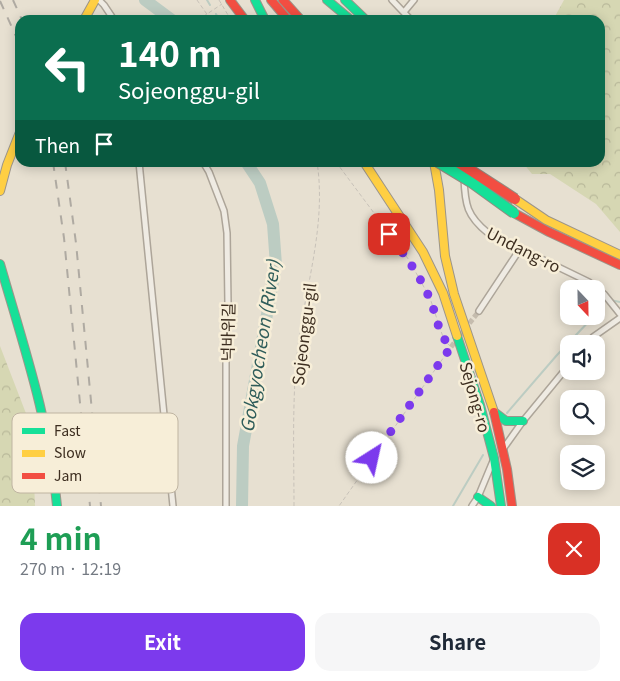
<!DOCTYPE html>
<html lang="en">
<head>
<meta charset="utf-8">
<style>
	:root { --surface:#fff; --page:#f6f6f7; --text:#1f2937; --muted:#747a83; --accent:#7c3aed }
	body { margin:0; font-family:Georgia,"Noto Sans KR",serif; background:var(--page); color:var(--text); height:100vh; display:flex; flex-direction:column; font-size:19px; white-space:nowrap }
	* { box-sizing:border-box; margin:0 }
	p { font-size:16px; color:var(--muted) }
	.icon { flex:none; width:28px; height:28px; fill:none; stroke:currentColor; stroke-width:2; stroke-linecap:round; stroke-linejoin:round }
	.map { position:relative; height:506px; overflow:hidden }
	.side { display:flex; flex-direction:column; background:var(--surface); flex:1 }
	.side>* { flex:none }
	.hud { position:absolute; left:15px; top:15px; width:590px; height:152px; border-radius:15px; box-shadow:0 2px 12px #0003; background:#0b6e4f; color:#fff; overflow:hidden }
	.needle { width:32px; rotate:158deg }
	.tools { position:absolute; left:560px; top:280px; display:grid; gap:10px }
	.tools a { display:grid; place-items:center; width:45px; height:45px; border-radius:10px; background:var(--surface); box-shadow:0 2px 12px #0003; font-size:25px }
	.pin { position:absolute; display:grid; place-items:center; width:42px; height:42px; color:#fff; margin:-21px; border-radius:10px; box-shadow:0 2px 8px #0006 }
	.me { position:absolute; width:55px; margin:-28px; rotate:35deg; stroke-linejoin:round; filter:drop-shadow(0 0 4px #0008) }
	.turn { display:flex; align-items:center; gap:18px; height:105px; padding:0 20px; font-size:22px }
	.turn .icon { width:65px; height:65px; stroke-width:2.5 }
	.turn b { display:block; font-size:35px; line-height:42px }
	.then { display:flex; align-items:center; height:48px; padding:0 20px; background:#0003; gap:10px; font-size:19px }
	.round { display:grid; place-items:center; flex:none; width:52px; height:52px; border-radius:15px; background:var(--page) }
	.head { display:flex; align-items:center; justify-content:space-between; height:85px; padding:0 20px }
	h1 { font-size:30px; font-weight:700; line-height:38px; color:#1e9e55 }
	.action { display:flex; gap:10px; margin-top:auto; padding:10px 20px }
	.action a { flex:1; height:58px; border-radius:15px; background:var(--accent); color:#fff; font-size:20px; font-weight:700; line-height:58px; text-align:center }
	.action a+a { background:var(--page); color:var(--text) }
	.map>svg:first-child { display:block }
</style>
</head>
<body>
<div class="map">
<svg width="620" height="506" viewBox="0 0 620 506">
	<defs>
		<pattern id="forest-crowns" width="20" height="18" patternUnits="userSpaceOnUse" patternTransform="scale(1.25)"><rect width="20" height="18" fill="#d6d7b3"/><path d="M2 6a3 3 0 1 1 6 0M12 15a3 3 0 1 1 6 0" fill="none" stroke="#b9b99a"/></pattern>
	</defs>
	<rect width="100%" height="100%" fill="#e7e0d1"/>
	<path fill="url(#forest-crowns)" d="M564,0H620V232L596,204L550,174H532L523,163L600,162V20H553Z
		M0,346L32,429L35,506H0Z"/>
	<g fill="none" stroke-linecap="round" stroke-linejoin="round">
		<path stroke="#bcccc2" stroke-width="2" d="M207,0L210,5
			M216,14L219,20
			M610,300L620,302
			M596,312L606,299
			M507,413L557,355L594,316
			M453,506L483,455"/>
		<path stroke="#bcccc2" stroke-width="12" d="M145,0L172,20
			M242,506L243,446L276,265L273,224L260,183L246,162"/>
		<path stroke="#c5bcae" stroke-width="5" stroke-dasharray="5 2.5" stroke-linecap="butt" d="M451,347L479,311"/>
		<g stroke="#ada599" stroke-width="8">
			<path id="street" d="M99,0L104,5L114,20
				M392,0L411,20
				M404,12L414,0
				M139,162L173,506
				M203,162L209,172L224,211L227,233L228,304L226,351V506
				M464,178C465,205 467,216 488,233L589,282L604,294L620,314
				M479,311L520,249
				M587,344L593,337L620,318
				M503,449L523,421L569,365
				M472,506L478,497L493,461"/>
		</g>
		<g stroke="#9c958a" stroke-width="10">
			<path id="fast" d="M255,0L265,20
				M327,0L351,20
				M345,0L366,20
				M0,264C23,344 50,423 57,506
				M457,336L480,405
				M480,405L494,458L501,506
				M494,412L506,421H523
				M478,497L491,506"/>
		</g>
		<g stroke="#9c958a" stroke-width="10">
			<path id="slow" d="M84,20L95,0
				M364,162L423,252L443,293L457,336
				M434,162L439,190L445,256L454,294L494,412
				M0,191L7,165L20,132
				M515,199L546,220L620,255"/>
		</g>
		<g stroke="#9c958a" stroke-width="10">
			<path id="jam" d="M230,0L245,20
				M271,0L288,20
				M283,0L301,20
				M514,213L549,232L620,265
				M494,412L507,469L512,506"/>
		</g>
		<path stroke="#c8c2b9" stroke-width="1" stroke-dasharray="4 2.5" stroke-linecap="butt" d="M197,0L211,20
			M219,0L231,20
			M198,20L222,4
			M336,162L409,260L430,298L444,340L451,347L339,506
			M294,506C294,456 292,405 297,354C304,290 327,227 317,162"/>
		<use href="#street" stroke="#efebe3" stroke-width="5"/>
		<use href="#fast" stroke="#16e098" stroke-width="8"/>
		<use href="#slow" stroke="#ffcf43" stroke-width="8"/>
		<use href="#jam" stroke="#f24e42" stroke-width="8"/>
		<path stroke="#afaaa2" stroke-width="2" stroke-dasharray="9 9" stroke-linecap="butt" d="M13,0L22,20
			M0,1L20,45
			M53,162L64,238L90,506
			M65,162L76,243L101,506"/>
		<g stroke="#928b80" stroke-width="12" stroke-linecap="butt">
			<path id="fast-bridge" d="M438,162L471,182L514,213"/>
		</g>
		<g stroke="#928b80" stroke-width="12" stroke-linecap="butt">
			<path id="jam-bridge" d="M458,162L515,199"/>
		</g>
		<use href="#fast-bridge" stroke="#16e098" stroke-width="10"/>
		<use href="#jam-bridge" stroke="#f24e42" stroke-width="10"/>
	</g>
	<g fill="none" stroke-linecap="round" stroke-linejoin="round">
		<path stroke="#7c3aed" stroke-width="9" stroke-dasharray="0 16.2" d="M372,458L451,347C437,334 437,314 429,297C419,274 404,254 389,234"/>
	</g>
	<g text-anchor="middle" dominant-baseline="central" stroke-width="5" stroke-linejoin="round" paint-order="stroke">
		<g font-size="16" fill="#3d2e20" stroke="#f7eed8">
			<text transform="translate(524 249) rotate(27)">Undang-ro</text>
			<text transform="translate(227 332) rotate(-89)">넉바위길</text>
			<text transform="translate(303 334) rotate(-83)">Sojeonggu-gil</text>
			<text transform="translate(476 397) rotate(74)">Sejong-ro</text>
		</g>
		<g font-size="18" font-style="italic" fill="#2f5d5a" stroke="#f7eed8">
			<text transform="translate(259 346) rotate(-81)">Gokgyocheon (River)</text>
		</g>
	</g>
	<rect x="12" y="413" width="166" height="80" rx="8" fill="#f7eed8" stroke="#bfb4a1" stroke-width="1"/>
	<rect x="22" y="428" width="23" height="6" fill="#16e098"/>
	<rect x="22" y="450" width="23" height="7" fill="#ffcf43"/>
	<rect x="22" y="473" width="23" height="6" fill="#f24e42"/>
	<g font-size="14" fill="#3d2e20">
		<text x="54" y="436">Fast</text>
		<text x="54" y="458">Slow</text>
		<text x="54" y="481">Jam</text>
	</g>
</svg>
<div class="tools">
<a><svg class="needle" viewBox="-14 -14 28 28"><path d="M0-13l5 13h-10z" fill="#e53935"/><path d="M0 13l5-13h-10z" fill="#747a83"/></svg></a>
<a><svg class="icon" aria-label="sound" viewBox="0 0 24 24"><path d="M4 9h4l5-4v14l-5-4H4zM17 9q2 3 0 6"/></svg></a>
<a><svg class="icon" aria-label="search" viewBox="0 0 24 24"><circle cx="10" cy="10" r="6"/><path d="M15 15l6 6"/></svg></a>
<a><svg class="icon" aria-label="layers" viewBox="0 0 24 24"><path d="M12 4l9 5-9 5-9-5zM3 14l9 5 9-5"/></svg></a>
</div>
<div class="pin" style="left:389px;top:234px;background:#d93025"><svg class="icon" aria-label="arrive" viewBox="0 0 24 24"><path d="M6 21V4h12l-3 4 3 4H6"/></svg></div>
<svg class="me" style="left:372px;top:458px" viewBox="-20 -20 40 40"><circle r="19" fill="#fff"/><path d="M0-13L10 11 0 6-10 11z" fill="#7c3aed"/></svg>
<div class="hud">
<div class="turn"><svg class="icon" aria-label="left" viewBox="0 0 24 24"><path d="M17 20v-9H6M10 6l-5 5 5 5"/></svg><div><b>140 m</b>Sojeonggu-gil</div></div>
<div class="then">Then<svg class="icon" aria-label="arrive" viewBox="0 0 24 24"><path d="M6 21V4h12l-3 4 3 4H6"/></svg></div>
</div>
</div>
<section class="side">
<div class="head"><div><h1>4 min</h1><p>270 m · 12:19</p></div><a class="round" style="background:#d93025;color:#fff"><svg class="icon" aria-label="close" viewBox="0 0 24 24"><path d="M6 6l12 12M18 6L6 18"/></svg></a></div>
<div class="action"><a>Exit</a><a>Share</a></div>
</section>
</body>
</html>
